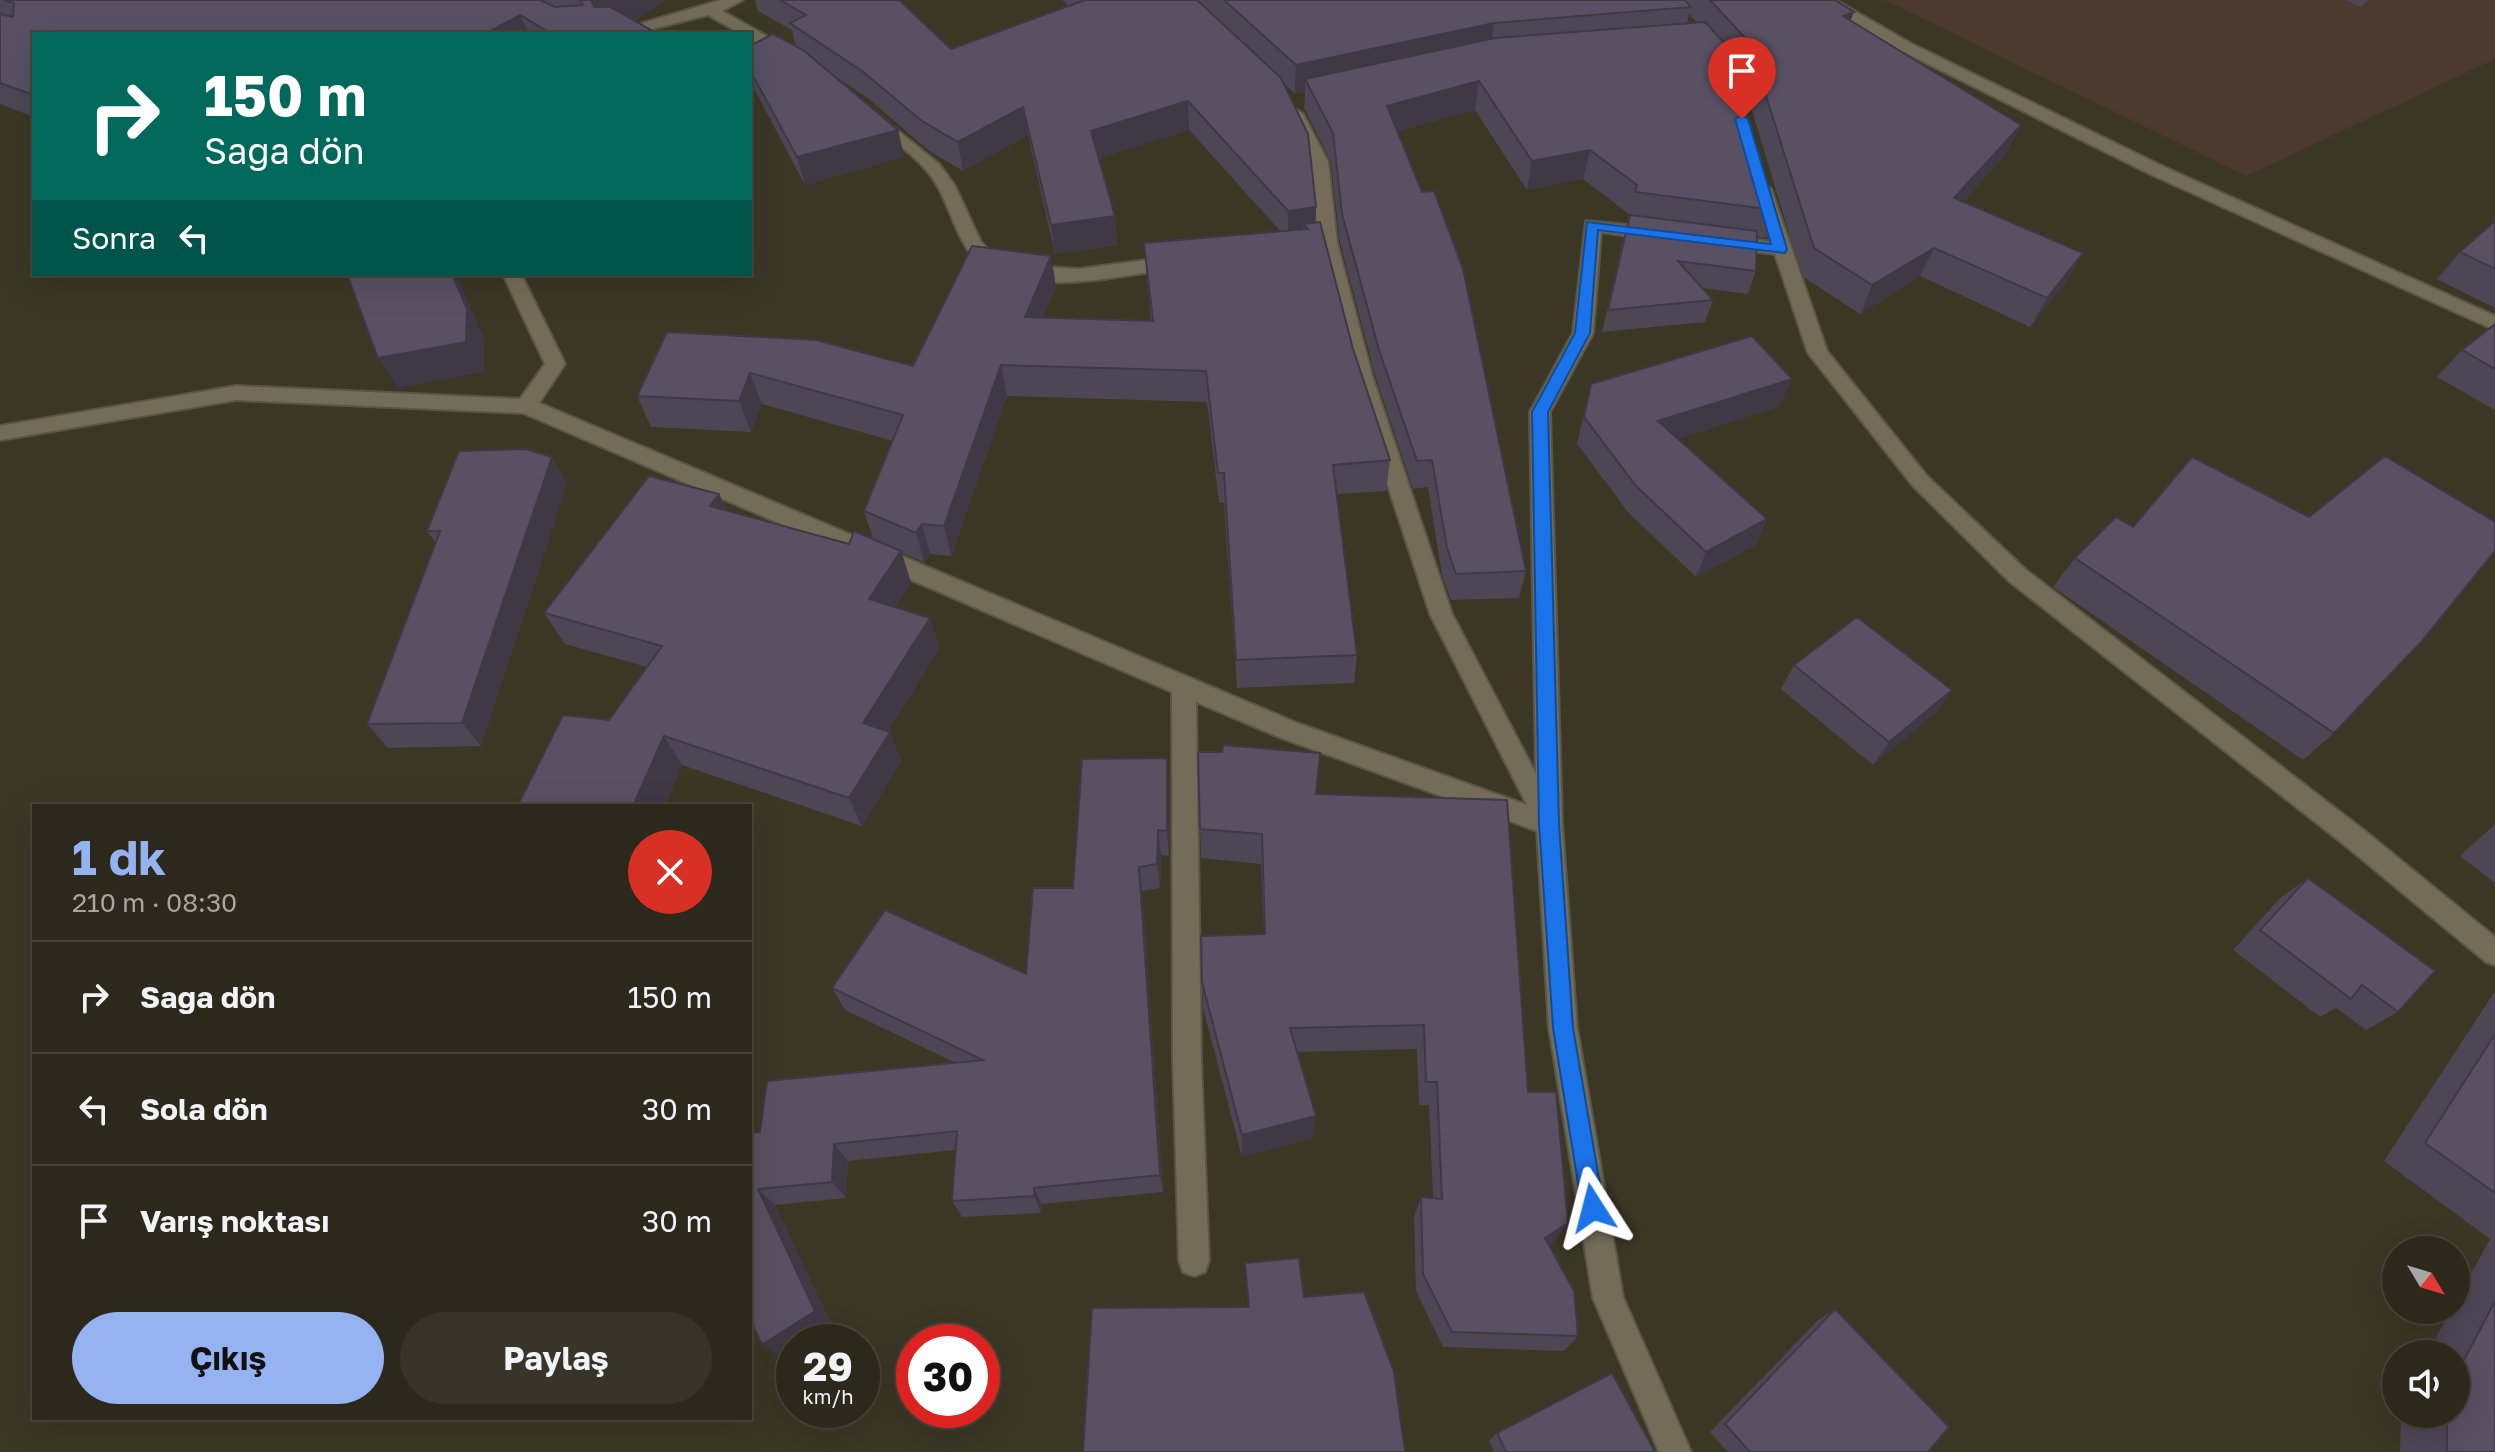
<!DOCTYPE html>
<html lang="tr">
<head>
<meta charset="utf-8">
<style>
	:root { --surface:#2d281c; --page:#393429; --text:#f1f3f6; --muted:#a7a6a3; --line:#48443b; --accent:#95b2f1 }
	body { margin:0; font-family:"Golos Text",sans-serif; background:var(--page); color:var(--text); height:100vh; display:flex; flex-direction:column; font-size:30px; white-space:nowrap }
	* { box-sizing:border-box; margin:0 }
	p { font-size:26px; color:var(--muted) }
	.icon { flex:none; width:44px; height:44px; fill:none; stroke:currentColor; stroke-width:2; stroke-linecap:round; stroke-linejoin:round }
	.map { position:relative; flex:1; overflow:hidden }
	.drawer { position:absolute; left:32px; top:804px; width:720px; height:616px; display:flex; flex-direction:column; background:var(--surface); border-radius:0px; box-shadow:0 8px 32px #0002,0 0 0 2px var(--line) }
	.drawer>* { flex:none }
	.hud { position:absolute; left:32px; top:32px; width:720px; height:244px; border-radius:0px; box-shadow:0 8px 32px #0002,0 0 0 2px var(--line); background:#00695c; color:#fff; overflow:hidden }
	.needle { width:52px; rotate:128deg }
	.fabs { position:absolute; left:2382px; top:1236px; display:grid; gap:16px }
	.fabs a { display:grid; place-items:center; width:88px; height:88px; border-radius:50%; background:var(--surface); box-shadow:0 8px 32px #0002,0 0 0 2px var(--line); font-size:40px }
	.speed { position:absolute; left:776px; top:1324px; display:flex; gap:16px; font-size:40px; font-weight:700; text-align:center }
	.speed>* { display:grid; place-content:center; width:104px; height:104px; border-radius:50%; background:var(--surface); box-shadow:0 8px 32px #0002,0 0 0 2px var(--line); line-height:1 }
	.speed small { font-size:20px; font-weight:400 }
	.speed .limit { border:12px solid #d22; background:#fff; color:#111 }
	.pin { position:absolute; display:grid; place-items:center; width:68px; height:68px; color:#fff; margin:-82px -34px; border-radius:50% 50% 50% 0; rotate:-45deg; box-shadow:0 0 8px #0007 }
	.pin .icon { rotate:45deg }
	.me { position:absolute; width:88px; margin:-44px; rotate:351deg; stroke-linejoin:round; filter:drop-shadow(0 0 6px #0008) }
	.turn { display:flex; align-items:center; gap:28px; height:168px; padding:0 40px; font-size:36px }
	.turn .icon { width:104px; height:104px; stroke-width:2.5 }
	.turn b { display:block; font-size:56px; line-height:68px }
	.then { display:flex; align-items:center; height:76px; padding:0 40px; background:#0003; gap:16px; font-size:30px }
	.round { display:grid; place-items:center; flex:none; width:84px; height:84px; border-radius:42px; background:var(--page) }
	.headline { display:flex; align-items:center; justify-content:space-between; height:136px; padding:0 40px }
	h1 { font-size:48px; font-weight:700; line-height:60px; color:var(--accent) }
	.cta { display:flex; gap:16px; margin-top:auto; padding:16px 40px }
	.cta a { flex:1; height:92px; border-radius:48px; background:var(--accent); color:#111; font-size:32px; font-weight:700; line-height:92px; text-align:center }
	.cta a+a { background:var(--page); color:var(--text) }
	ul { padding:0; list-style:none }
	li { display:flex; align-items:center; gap:24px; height:112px; padding:0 40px; border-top:2px solid var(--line) }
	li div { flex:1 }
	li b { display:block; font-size:30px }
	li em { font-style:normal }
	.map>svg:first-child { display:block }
</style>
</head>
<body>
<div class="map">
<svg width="2495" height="1452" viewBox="0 0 2495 1452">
	<rect width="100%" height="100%" fill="#3c3625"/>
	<path fill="#4c3a30" d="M1885,0H2495V59L2246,176Z"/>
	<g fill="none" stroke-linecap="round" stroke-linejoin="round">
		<g stroke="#5a5646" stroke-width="4">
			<path id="minor" d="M721,0H743L722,11L797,53V59H785L750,39V34H741L708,15L633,34H606Z
				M1816,0H1835L1912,44L2162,166L2495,316V330L2150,174L1900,50Z
				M1295,109L1303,114L1328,162L1337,243L1373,379L1452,614L1536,774L1530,412L1573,333L1586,221L1658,228L1667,234L1658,240L1601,232L1593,333L1550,412L1562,824L1577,1028L1623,1297L1691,1452H1659L1593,1298L1549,1028L1537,831L1279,737L1196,702L1201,1061L1209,1261L1205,1272L1194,1276L1183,1272L1179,1261L1173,1061L1172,692L523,413L236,400L0,440V426L236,386L520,399L545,364L503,274H521L565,364L539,403L1297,723L1527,805L1430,614L1353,379L1319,243L1310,162L1287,114Z
				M876,113L939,164L955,186L981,242L995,257L1011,265L1079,269L1176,256L1185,262L1176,268C1125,275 1011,302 973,257C956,236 950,208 937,185C922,159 893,141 870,122V114Z
				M1762,184L1771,189L1827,351L1927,476L2026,570L2365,831L2495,937V965L2486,962L2347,847L2010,582L1913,486L1808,353L1775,254L1727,248L1718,242L1727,236L1771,242L1753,189Z"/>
		</g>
		<use href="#minor" fill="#736c59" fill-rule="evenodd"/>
	</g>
	<path fill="#4d4655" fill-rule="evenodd" d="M0,0H666L634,21L658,34H34V117L0,104V14H2L0,12Z
		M755,0H899L951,49L1069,6L1062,0H1835L1850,20L2006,154L1963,202L2066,282L2030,327L1920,276L1860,314L1802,276L1740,71L1731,62L1775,210L1765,238L1757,237L1756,271L1748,294L1702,288L1713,300L1705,322L1602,332L1629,214L1583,179L1527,190L1475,110L1398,131L1526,571L1519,598L1451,600L1442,575L1428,487L1413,489L1376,378L1340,242L1331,162L1304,108L1305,92L1295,94L1283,83L1316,207L1315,222L1353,349L1390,460L1386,491L1337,494L1357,655L1354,683L1237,688L1224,503H1219L1207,402L1007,396L951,556L930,554L924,562L902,553L911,583L895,607L930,618L939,649L888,731L890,732L901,761L862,826L682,765L665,806H521L519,803L609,720L647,667L565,644L544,613L719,494L727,511L849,544L873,539L864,511L893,441L762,404L751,432L651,427L637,396L667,332L913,366L1051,256L1056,287L1043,317L1151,321L1144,243L1281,232L1189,130L1098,158L1115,216L1117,245L1055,254L1028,135L963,171L928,150L869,99L832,74L898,130L904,157L805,185L750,81V46L796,47L792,30L758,11ZM1689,14L1697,22L1687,23Z
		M2345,0H2369L2361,7Z
		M2495,221V308L2437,279L2460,252Z
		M2495,324V410L2437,377L2462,350Z
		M1591,384L1780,406L1678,439L1767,519L1756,545L1696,577L1628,512L1577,444Z
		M567,483L481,746L388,748L367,724L436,543L427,531Z
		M2075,558L2334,733L2303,760L2053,587Z
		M1794,665L1952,690L1935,713L1873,765L1781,689Z
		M1167,758L1169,784V856L1161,855L1160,888L1142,891L1163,1192L1042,1204L1041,1213L962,1217L952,1201L956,1150L848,1161L846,1198L775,1205L831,1324L794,1342V1347L779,1357L750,1319L760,1132L956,1063L845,1010L832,988L1026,974L1073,888Z
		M1317,794L1528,1092L1568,1223L1554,1241L1549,1245L1578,1336L1564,1351L1443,1347L1416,1291L1414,1217L1421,1197L1433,1198L1429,1105H1419L1417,1049L1297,1052L1313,1138L1242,1157L1203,1008L1202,982L1264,934L1261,864L1201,858L1200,829Z
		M2495,824V883L2460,856Z
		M2308,878L2398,1012L2366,1030L2336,1008L2320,1017L2233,950L2280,898Z
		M2495,991V1452H2400L2401,1414H2456V1354H2427L2451,1310H2456V1301L2490,1239L2384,1161Z
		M1835,1309L1928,1452H1728L1710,1432L1817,1321Z
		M1497,1433L1655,1452H1494L1489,1441Z"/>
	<path fill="#3e3945" d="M599,0H666L629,24L603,32L592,2Z
		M1854,12L1843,40V16Z
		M520,15L529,34H485Z
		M1494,23L1490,51L1305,79V92L1295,94L1296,65Z
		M1479,81L1475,110L1385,135L1387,106Z
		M1188,101L1189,130L1094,159L1091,131Z
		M1023,107L1028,135L963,171L958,142Z
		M2021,125L2006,154L1940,227L1954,198Z
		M898,130L904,157L805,185L797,157Z
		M1590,150L1583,179L1527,190L1532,161Z
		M1316,207L1315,235L1303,224V237L1288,239V211Z
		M1115,216L1117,245L1055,254L1051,225Z
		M1934,248L1920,276L1860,314L1872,285Z
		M2083,253L2066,282L2030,327L2047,298Z
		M1051,256L1056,287L1030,348L1025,317Z
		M452,274H456L484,339V372L398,388L378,358Z
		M1001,365L1007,396L951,556L944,526Z
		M750,373L762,404L751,432L739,401Z
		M1792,379L1780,406L1650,448L1658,421Z
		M552,457L567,483L481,746L462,723Z
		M719,494L734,526L710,506Z
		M1767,519L1756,545L1696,577L1706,552Z
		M922,524L930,554L924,562L916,533Z
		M901,551L911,583L880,631L869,599Z
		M930,618L939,649L875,753L863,723Z
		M1952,690L1935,713L1873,765L1889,742Z
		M890,732L901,761L862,826L849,798Z
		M664,736L682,765L665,806H633Z
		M1167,758L1169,784V856L1167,831Z
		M1158,830L1161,855L1160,888L1157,864Z
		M1139,867L1142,891L1163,1192L1160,1175Z
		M1316,1116L1313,1138L1242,1157V1135Z
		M834,1144L848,1161L846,1198L832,1182Z
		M1034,1188L1042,1204L1041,1213L1034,1196Z
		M758,1189L775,1205L831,1324L802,1342H794V1347L779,1357L762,1345Z
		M1568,1223L1554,1241L1533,1256L1545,1238Z"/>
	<path fill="#595163" stroke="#3e3945" stroke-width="2" d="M4,0H540L555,7L583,5L581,1L578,0H599L592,2L594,7H610L658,34H552L520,15L485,34H34V95L0,83V14L13,17L14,3Z
		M780,0H899L951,49L1085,0H1197L1281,78L1308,134L1316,207L1288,211L1188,101L1091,131L1115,216L1051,225L1023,107L958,142L922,121L862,71L790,23L806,15Z
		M1224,0H1685L1691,7L1494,23L1296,65Z
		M1710,0H1835L1854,12L1843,16L2021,125L1954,198L2083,253L2047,298L1934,248L1872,285L1814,248L1749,42Z
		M1705,22L1727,46L1775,210L1635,192L1637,185L1590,150L1532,161L1479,81L1387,106L1422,192L1434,191L1463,269L1526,571L1456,574L1447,548L1432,460L1417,461L1379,350L1342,214L1333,133L1305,79L1495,38Z
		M773,34L803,50L898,130L797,157L750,70V46Z
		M1630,215L1757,231L1756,271L1678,261L1713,300L1608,310Z
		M2495,221V269L2460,252Z
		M1320,222L1353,349L1390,460L1333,465L1357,655L1236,660L1224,473H1218L1206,371L1001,365L944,526L922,524L916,533L864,511L903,415L750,373L739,401L637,396L667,332L816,340L913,366L972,246L1051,256L1025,317L1153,321L1144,243L1308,229L1303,224Z
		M347,274H452L467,309L466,342L378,358Z
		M2495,324V369L2462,350Z
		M1752,336L1792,379L1658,421L1767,519L1706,552L1636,486L1584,417L1591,384Z
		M525,449L552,457L462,723L367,724L440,531H427L459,451Z
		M2385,456L2495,522V551L2422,641L2334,733L2075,558L2116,517L2133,527L2192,457L2309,517Z
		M649,476L719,494L710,506L849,544L854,531L901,551L869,599L930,618L863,723L890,732L849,798L664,736L633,806H542L519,803L563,715L609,720L662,646L544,613Z
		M1857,617L1952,690L1889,742L1794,665Z
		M1223,745L1320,753L1316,794L1507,800L1528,1092H1556L1568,1223L1545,1238L1574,1291L1578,1336L1452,1332L1423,1274L1421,1197L1442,1199L1437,1082H1426L1424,1025L1290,1028L1316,1116L1242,1135L1202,982L1201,936L1265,934L1262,834L1200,829L1198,752H1222Z
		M1167,758V831L1158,830L1157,864L1139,867L1160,1175L1034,1188V1196L952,1201L957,1131L834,1144L832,1182L758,1189L815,1311L762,1345L750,1319V1133L760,1132L767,1081L983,1060L832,988L885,910L1026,974L1033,888H1073L1082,759Z
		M2308,878L2435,971L2398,1012L2362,985L2351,999L2260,930Z
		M2495,1034V1193L2425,1143Z
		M1299,1258L1304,1297L1364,1292L1394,1372L1405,1452H1083L1092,1308L1249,1307L1245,1263Z
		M2495,1301V1452H2447V1414H2456V1375Z
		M1835,1309L1949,1427L1928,1452H1750L1725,1424Z
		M1612,1373L1655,1452H1506L1497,1433Z"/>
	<path fill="#1a73e8" stroke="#114b97" stroke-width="2" d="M1742,115L1748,119L1787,249L1785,253L1598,230L1590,333L1548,412L1559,824L1573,1028L1604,1208L1601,1216L1593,1219L1585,1216L1582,1208L1553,1028L1539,824L1532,412L1575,333L1587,222L1771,244L1735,119Z"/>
</svg>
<div class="fabs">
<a><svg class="needle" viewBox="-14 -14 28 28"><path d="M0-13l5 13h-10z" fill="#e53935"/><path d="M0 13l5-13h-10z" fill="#a7a6a3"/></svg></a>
<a><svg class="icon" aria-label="sound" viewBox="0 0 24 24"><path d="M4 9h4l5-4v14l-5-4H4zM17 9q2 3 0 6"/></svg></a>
</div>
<div class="speed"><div>29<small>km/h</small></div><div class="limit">30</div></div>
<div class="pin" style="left:1742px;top:119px;background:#d93025"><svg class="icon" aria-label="arrive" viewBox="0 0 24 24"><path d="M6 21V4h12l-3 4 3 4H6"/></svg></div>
<svg class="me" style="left:1593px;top:1208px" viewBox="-20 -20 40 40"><path d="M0-17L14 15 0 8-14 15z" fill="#1a73e8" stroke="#fff" stroke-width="4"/></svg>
<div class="hud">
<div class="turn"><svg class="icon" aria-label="right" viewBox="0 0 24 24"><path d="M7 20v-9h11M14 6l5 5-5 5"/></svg><div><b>150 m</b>Sağa dön</div></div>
<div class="then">Sonra<svg class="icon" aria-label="left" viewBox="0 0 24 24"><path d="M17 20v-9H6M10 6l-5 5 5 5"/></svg></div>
</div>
<section class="drawer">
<div class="headline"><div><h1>1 dk</h1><p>210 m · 08:30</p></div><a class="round" style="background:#d93025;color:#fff"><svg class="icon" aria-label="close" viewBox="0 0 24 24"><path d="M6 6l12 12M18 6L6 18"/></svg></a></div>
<ul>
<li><svg class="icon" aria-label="right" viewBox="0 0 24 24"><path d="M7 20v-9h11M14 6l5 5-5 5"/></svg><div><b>Sağa dön</b></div><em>150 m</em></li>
<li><svg class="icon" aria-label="left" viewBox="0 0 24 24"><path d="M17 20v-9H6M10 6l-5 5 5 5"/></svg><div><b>Sola dön</b></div><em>30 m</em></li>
<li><svg class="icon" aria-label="arrive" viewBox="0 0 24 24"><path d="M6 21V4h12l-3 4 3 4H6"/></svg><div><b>Varış noktası</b></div><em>30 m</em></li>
</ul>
<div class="cta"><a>Çıkış</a><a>Paylaş</a></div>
</section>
</div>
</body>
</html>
